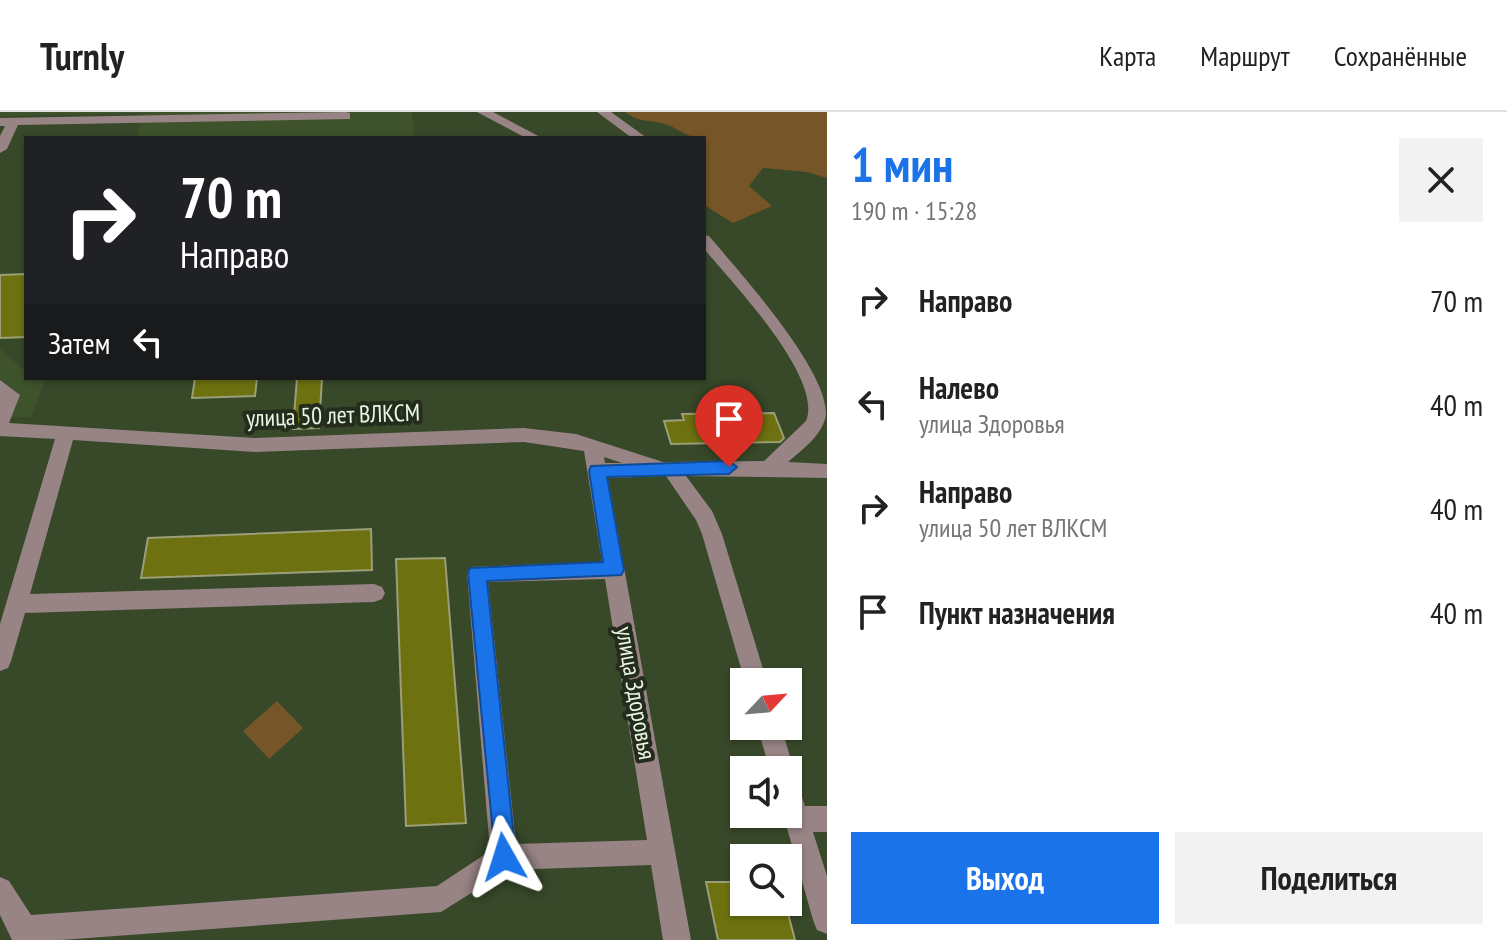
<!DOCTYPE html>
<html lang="ru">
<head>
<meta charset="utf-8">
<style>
	:root { --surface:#fff; --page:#f2f2f2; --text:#222; --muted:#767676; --line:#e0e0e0; --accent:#1a73e8 }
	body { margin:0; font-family:"PT Sans Narrow",sans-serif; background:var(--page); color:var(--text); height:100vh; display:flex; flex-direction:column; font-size:30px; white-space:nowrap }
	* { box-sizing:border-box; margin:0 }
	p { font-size:26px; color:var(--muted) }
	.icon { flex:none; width:44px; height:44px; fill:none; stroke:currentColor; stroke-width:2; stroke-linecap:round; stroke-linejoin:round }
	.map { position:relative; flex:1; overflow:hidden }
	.details { display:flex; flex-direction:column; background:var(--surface); width:680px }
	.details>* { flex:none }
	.guide { position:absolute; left:24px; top:24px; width:682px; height:244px; border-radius:0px; box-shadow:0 2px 6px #0004; background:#202124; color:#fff; overflow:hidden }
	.needle { width:52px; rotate:64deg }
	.buttons { position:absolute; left:730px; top:556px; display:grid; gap:16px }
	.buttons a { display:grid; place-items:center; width:72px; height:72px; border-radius:0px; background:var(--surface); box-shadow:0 2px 6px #0004; font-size:40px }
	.pin { position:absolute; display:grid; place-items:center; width:68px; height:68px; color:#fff; margin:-82px -34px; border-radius:50% 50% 50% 0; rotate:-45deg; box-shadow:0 0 8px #0007 }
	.pin .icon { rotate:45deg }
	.me { position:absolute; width:88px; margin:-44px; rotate:354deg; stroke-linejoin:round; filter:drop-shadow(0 0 6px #0008) }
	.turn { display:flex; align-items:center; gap:28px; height:168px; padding:0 24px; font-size:36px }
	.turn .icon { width:104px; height:104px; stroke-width:2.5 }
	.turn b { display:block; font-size:56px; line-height:68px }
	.then { display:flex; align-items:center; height:76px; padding:0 24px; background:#0003; gap:16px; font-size:30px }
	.round { display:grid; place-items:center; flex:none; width:84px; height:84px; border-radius:0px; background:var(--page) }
	.headline { display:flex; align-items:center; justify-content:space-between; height:136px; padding:0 24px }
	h1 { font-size:48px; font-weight:600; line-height:60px; color:var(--accent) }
	.button { display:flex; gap:16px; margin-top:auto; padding:16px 24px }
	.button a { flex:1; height:92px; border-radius:0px; background:var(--accent); color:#fff; font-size:32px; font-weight:600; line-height:92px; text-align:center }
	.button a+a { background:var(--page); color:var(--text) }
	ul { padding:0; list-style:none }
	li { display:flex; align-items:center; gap:24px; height:104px; padding:0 24px }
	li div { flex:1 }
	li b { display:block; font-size:30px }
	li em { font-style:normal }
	header { display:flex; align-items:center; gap:48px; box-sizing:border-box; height:112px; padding:0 40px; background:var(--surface); border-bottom:2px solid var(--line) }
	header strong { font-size:38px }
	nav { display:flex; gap:44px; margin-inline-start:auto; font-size:28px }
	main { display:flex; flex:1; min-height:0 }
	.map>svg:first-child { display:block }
</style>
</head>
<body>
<header>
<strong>Turnly</strong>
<nav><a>Карта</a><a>Маршрут</a><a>Сохранённые</a></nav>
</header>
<main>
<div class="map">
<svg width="827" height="828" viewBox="0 0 827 828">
	<rect width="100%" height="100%" fill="#374929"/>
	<path fill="#3e532c" d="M0,0H412L415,26H137L143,1L0,4Z
		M0,237L26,260V266H46L31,305L0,306Z"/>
	<path fill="#765529" d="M625,0H827V66L807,60L763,56L749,74L772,94L733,111L704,93V26C688,26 682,19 668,13C652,7 640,12 625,0Z
		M277,589L303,616L269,647L243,619Z"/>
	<path fill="#6e710f" stroke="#9b9f77" stroke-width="2" d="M26,162V225L0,226V163Z
		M195,266H257L255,284L192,286Z
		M297,266H322L319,316L293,317Z
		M774,301L784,326L780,330L671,332L664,309L684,308L682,302Z
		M371,417L372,458L141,466L148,426Z
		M445,446L466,711L406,714L396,447Z
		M706,770H744V790H785L795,828H718Z"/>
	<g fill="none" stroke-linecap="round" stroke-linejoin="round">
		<path fill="#988385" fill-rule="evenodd" d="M346,0L350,1V7L18,13L7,37L0,41V24L5,14H0V6Z
			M477,0H493L542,26H526Z
			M597,0H611L647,26H632Z
			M704,123L709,124C739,160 827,256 826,302C824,322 802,338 788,350L827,352V366L686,364L712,399L722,422L767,570H745L702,422L696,408L666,364L608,366L691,828H663L651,753L508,758L441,800L61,828H12L0,803V765L9,769L31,803L437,774L490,739L467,461L470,455L602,450L584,339L524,330L255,340L73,328L30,482L374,472L382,475L385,481L382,487L374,490L25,501L11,549L8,556L0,559V512L55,327L0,324V268L20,283L9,311L255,326L524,316L576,322L663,350L764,349L806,309C824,266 731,169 704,137ZM604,345L622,351H605ZM605,467L647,728L516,732L488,470Z
			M757,614H781L794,658L790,667L797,669L805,694H827V720H813L827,764V822L817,818L813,808L783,702H788V658H770Z"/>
	</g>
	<path fill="#1a73e8" stroke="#114b97" stroke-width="2" d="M729,349L737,355L729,362L607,365L624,458L621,463L487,469L516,745L513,753L504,757L496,753L468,461L470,456L603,450L589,359L591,354Z"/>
	<g text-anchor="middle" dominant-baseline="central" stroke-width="8" stroke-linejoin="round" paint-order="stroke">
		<g font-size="24" fill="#eaf6e2" stroke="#242c1d">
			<text transform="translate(333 303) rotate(-2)">улица 50 лет ВЛКСМ</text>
			<text transform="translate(636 581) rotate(80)">улица Здоровья</text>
		</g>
	</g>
</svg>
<div class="buttons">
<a><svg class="needle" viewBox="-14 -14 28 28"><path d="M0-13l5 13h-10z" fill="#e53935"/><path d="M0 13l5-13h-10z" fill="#767676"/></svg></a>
<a><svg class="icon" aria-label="sound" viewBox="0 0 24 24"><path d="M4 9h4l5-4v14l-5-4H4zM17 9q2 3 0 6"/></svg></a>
<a><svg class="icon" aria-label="search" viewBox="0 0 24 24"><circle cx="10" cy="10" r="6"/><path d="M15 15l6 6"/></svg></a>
</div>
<div class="pin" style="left:729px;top:355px;background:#d93025"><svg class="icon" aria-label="arrive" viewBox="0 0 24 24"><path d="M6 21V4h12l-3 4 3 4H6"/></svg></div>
<svg class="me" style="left:504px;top:745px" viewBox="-20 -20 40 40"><path d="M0-17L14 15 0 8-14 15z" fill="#1a73e8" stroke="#fff" stroke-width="4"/></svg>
<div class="guide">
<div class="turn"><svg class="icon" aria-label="right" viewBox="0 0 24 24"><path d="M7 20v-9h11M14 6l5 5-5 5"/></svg><div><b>70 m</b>Направо</div></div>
<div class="then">Затем<svg class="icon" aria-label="left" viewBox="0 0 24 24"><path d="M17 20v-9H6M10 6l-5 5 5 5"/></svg></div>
</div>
</div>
<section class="details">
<div class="headline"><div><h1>1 мин</h1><p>190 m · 15:28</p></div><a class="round"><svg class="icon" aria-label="close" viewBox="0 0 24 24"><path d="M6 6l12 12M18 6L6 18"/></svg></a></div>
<ul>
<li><svg class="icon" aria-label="right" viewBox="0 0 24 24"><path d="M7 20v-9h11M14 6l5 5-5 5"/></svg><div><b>Направо</b></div><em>70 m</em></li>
<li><svg class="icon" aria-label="left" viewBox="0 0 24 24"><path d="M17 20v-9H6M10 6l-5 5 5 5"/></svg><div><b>Налево</b><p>улица Здоровья</p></div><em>40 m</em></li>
<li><svg class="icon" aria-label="right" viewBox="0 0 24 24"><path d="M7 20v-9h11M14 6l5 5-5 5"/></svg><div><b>Направо</b><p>улица 50 лет ВЛКСМ</p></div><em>40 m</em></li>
<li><svg class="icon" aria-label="arrive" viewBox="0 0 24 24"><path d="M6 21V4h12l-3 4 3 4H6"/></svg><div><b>Пункт назначения</b></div><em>40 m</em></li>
</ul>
<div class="button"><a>Выход</a><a>Поделиться</a></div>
</section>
</main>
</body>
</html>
